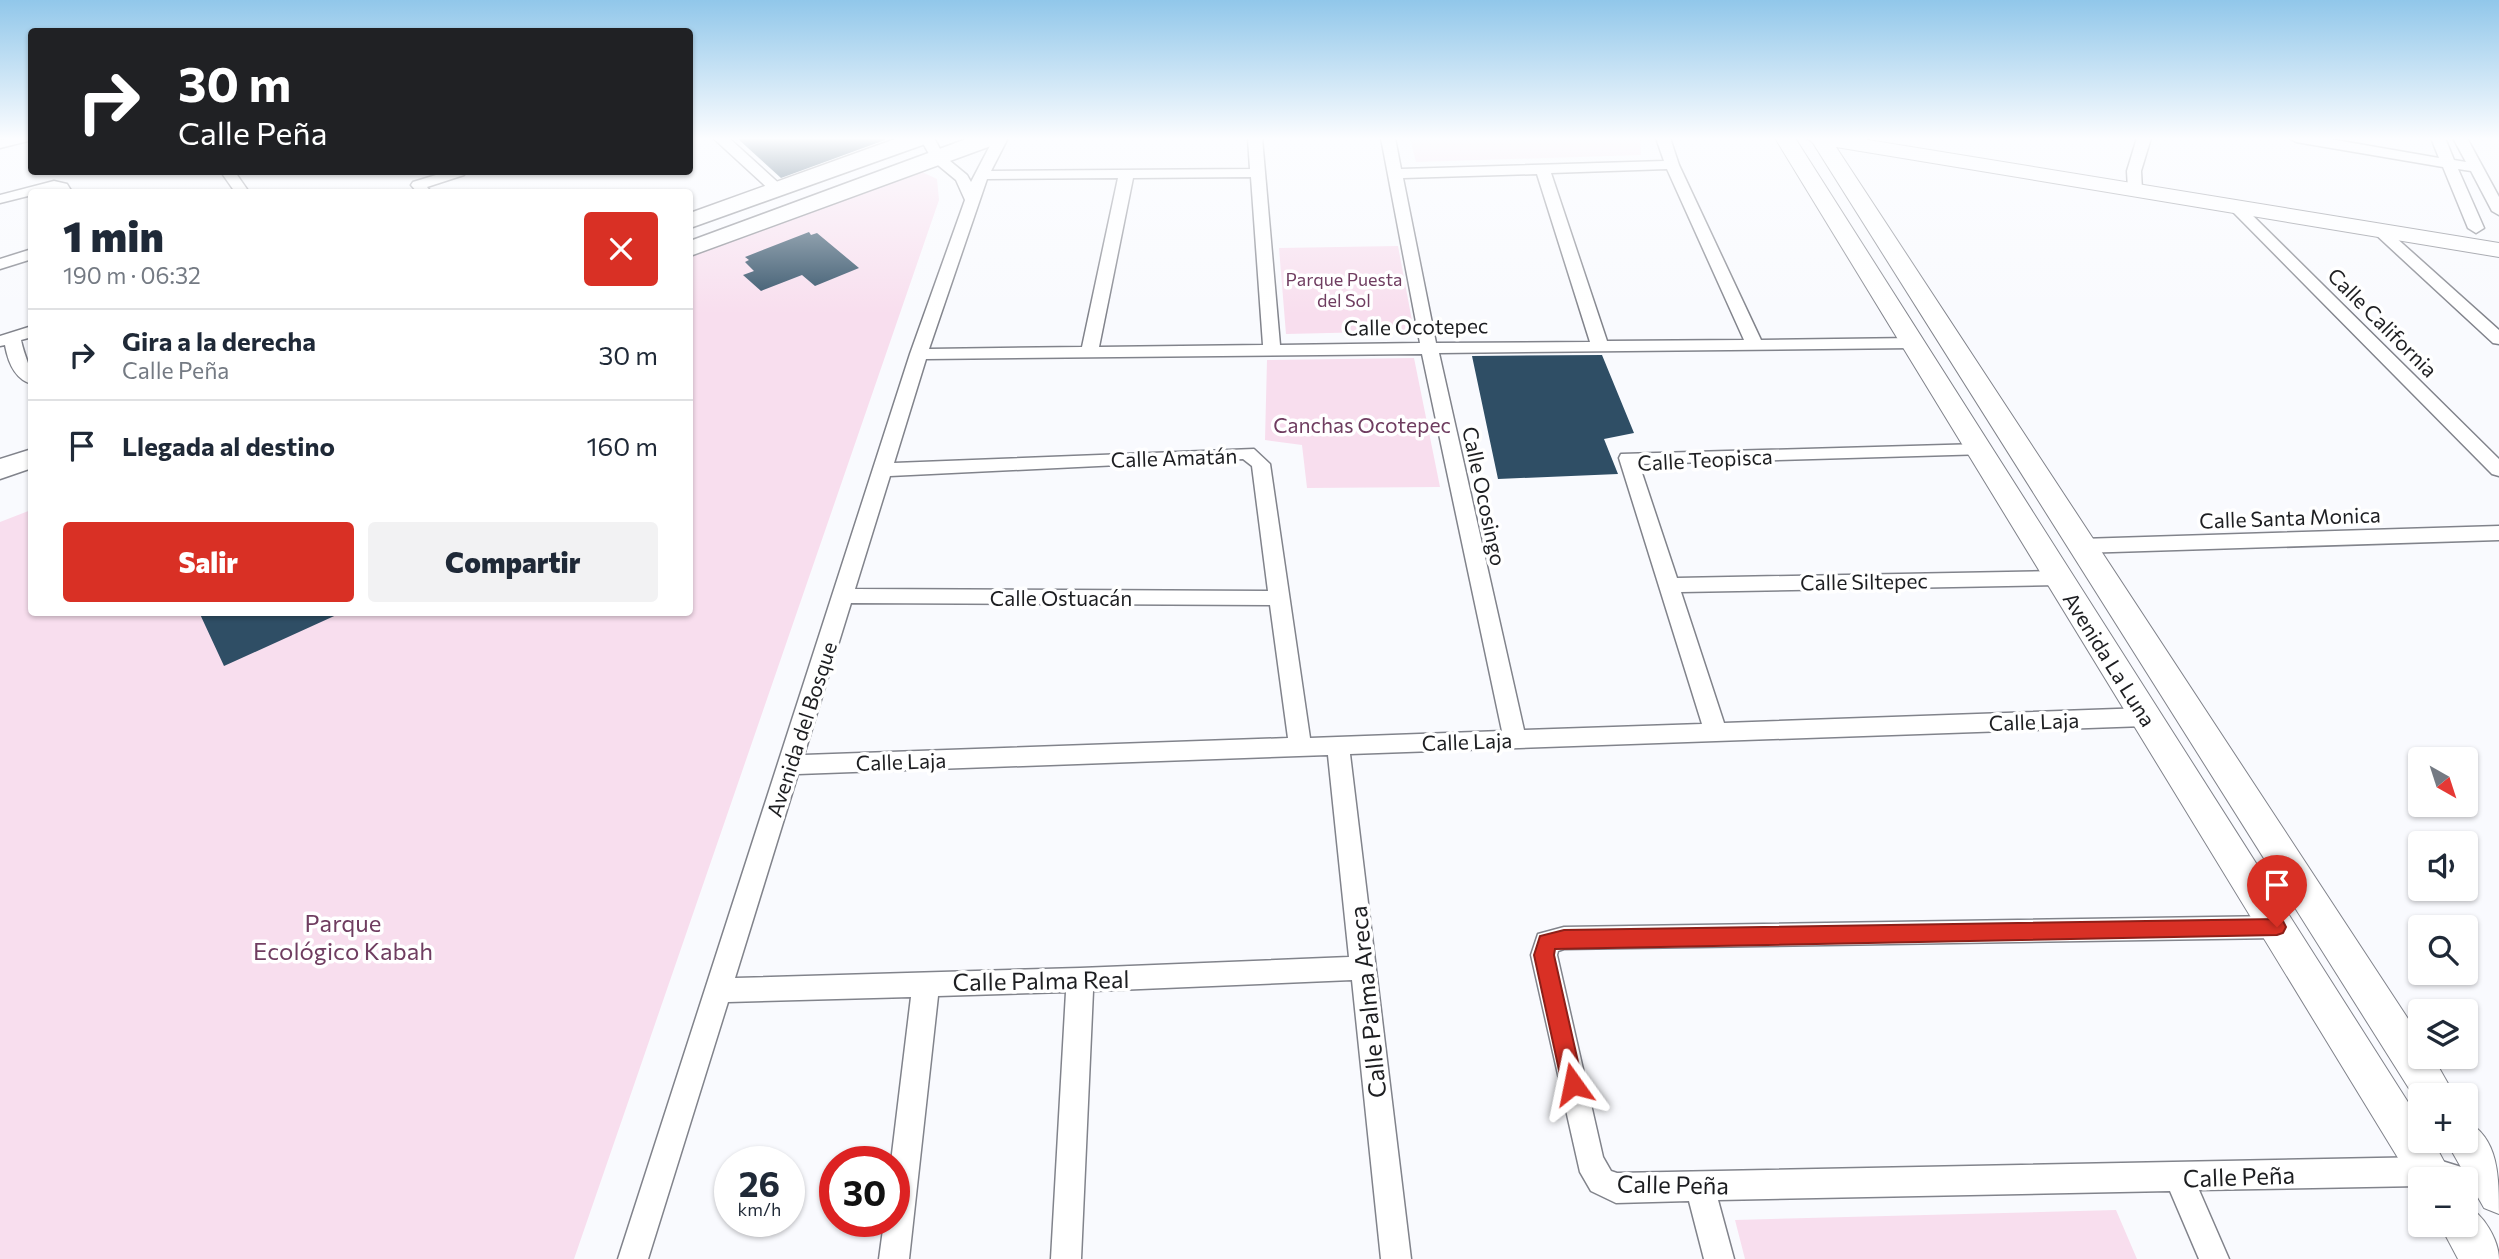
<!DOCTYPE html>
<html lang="es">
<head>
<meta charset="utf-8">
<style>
	:root { --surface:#fff; --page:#f2f2f3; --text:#1f2937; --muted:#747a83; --line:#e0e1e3; --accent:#d93025 }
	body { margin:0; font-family:Commissioner,sans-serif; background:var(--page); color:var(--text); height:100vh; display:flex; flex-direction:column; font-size:26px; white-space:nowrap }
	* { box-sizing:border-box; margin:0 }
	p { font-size:23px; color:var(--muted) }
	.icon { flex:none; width:38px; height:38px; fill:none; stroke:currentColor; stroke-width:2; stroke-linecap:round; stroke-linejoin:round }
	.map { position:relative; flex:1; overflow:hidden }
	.sheet { position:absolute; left:28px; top:189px; width:665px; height:427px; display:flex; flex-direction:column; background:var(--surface); border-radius:7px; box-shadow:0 2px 5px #0004 }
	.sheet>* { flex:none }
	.guide { position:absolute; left:28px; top:28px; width:665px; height:147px; border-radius:7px; box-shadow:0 2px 5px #0004; background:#202124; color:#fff; overflow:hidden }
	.needle { width:46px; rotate:141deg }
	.buttons { position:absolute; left:2408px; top:747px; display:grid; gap:14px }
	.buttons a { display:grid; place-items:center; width:70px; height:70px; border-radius:7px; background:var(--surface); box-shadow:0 2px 5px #0004; font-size:35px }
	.speed { position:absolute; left:714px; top:1146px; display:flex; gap:14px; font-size:35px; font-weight:700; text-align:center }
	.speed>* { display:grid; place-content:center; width:91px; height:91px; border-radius:50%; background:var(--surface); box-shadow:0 2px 5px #0004; line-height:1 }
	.speed small { font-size:18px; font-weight:400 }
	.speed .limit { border:10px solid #d22; background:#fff; color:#111 }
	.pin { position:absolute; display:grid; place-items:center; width:60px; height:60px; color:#fff; margin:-72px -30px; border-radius:50% 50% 50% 0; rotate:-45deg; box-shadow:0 0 7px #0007 }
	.pin .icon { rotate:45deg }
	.me { position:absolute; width:77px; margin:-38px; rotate:348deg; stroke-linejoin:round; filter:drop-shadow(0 0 5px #0008) }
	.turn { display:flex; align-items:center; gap:24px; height:147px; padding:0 35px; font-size:32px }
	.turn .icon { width:91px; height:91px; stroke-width:2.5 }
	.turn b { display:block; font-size:49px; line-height:60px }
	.round { display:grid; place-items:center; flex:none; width:74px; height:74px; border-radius:7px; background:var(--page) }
	.head { display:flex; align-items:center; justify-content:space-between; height:119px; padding:0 35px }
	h1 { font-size:42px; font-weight:800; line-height:52px }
	.primary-button { display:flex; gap:14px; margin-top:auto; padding:14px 35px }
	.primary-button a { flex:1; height:80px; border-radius:7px; background:var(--accent); color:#fff; font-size:28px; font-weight:800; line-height:80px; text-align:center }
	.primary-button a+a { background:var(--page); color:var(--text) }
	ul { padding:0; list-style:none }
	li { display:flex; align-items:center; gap:21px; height:91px; padding:0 35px; border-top:2px solid var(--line) }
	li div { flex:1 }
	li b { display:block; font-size:26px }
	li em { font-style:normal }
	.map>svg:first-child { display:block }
</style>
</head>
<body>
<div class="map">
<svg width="2499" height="1259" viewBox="0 0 2499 1259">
	<rect width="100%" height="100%" fill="#f9fafe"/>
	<path fill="#f8deee" d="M1640,138L1641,155L1416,162L1410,138Z
		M922,172L937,179L939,200L574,1259H0V522L31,510L32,612H690V256L873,186Z
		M1398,246L1414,331L1286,334L1279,248Z
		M1414,358L1440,487L1307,488L1302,445L1265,440L1267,360Z
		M2116,1210L2137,1259H1745L1735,1220Z"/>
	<path fill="#2f4e65" d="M737,138H885V140L781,178Z
		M809,232L811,235L817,233L859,268L815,286L802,275L761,291L743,275L754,271L745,262L749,260L745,257Z
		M1602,355L1634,433L1604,439L1618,474L1498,479L1472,356Z
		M199,612H343L224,666Z"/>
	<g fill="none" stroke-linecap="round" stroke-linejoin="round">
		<g stroke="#81838b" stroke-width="3">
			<path id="street" d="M30,138L28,141L0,148V140Z
				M713,138H729L783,187L785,190L783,193H773Z
				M920,138H934L944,156L967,175L971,182L994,138H1008L991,171L1250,169L1248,138H1262L1280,345L1420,343L1381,138H1395L1401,169L1664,161L1656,138H1670L1679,165L1761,340L1913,338L1921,343L1913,348L1439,353L1524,730L1702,724L1619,458L1621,454L1980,444L1987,446L1989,450L1987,454L1639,464L1677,578L2059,571L2066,573L2069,578L2066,583L2059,585L1681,592L1724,723L2145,708L2153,711L2156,717L2153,723L2145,726L1350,754L1411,1259H1381L1352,980L1093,991L1081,1259H1051L1066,992L938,996L909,1259H879L884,1222H894V1162H891L911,997L728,1002L648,1259H618L910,354L965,200L956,180L933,161ZM1667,169L1744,340L1607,341L1551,173ZM1537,174L1590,342L1436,343L1403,178ZM1251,177L1263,345L1099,347L1133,178ZM1118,178L1082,347L929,349L987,179ZM1422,354L1502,731L1310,738L1270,464L1254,449L894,463L926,359ZM1243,459L1252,466L1268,591L855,589L890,476ZM851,603L1270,605L1288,738L804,755ZM1328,755L1349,957L1080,968L735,978L798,774Z
				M2137,138H2151L2141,171L2142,190L2135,194L2128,190L2127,171Z
				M2289,138H2324L2439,158L2431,138H2445L2454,160L2466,162L2453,138H2467L2499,197V215L2492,211L2471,171L2458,169L2484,228L2476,233L2468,228L2443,167L2296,142Z
				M221,172H235L249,192H235Z
				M446,172H466L464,175L427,187L431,192H417L411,185L413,182Z
				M54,181L67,184L72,192H58L54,189L32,192V195L0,203V195Z
				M2236,203L2241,204L2499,459V476L2492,474L2231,210L2229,207Z
				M2379,225L2384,227L2499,330V344L2493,343L2374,233L2371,230L2374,227Z
				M32,249V259L0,269V259Z
				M32,326V337L21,340C24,356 32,368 32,384C14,379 8,361 5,345L0,346V336Z
				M2499,526V540L2081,553L2074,551L2071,546L2074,541L2081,539Z
				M2277,916L2286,919L2290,927L2286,935L2277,938L1564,949L1558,951L1557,955L1603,1157L1611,1171L1617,1173L2429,1157L2471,1170L2475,1180L2471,1190L2466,1193V1180H2420V1186L2199,1190L2229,1259H2199L2170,1191L1718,1200L1734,1259H1704L1689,1201L1616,1203L1591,1191L1580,1172L1531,955L1538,934L1564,927Z"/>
		</g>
		<g stroke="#81838b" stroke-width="2">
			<path id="secondary" d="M1775,138H1795L2420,1121V1141H2433L2454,1180H2420V1194Z
				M1807,138H1856L2499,243V257L1836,147L2420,1037V1057H2433L2455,1096H2420V1106L1813,143Z
				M2466,1121C2499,1138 2499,1177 2499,1214L2484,1208L2446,1141H2466Z
				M2466,1206C2483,1213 2499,1240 2499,1259H2458L2440,1225H2466Z"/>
		</g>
		<g stroke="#81838b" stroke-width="3">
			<path id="primary" d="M898,138H931L928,143L690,228V213Z
				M969,138H1002L999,143L690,256V241Z
				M32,449V468L0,479V459Z"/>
		</g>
		<use href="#street" fill="#fff" fill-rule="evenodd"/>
		<use href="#secondary" fill="#fff" fill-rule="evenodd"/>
		<use href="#primary" fill="#fff" fill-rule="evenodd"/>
	</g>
	<linearGradient id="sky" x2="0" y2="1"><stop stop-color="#91c7ea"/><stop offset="0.44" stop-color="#fcfdff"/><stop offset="1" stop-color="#fcfdff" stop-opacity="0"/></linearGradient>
	<rect width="2499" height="315" fill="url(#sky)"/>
	<path fill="#d93025" stroke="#8d1f18" stroke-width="2" d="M2277,919L2283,921L2286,927L2283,933L2277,935L1555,949L1554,955L1583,1084L1580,1091L1573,1094L1565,1091L1562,1084L1534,955L1540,936L1564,930Z"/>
	<g text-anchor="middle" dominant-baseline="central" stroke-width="7" stroke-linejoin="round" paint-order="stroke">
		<g font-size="18" fill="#6f3d60" stroke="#fff">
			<text x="1344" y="279">Parque Puesta<tspan x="1344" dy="21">del Sol</tspan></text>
		</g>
		<g font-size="21" fill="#1d1e21" stroke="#fff">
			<text transform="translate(2383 322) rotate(45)">Calle California</text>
			<text transform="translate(1416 326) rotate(-1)">Calle Ocotepec</text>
			<text transform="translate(1174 457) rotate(-2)">Calle Amatán</text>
			<text transform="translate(1705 459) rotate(-3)">Calle Teopisca</text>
			<text transform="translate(1485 496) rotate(78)">Calle Ocosingo</text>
			<text transform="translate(2290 517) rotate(-2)">Calle Santa Monica</text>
			<text transform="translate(1864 581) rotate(-1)">Calle Siltepec</text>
			<text x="1061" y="597">Calle Ostuacán</text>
			<text transform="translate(2110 659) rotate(58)">Avenida La Luna</text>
			<text transform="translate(2034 721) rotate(-2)">Calle Laja</text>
			<text transform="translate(801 729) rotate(-72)">Avenida del Bosque</text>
			<text transform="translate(1467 741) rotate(-2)">Calle Laja</text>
			<text transform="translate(901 761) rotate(-2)">Calle Laja</text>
		</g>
		<g font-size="21" fill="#6f3d60" stroke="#fff">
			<text x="1362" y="424">Canchas Ocotepec</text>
		</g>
		<g font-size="24" fill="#6f3d60" stroke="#fff">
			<text x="343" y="922">Parque<tspan x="343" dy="28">Ecológico Kabah</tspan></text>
		</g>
		<g font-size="24" fill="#1d1e21" stroke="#fff">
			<text transform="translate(1041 980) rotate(-1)">Calle Palma Real</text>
			<text transform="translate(1367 1002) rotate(-96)">Calle Palma Areca</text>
			<text transform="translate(2239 1176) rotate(-2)">Calle Peña</text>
			<text transform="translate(1673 1184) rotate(1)">Calle Peña</text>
		</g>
	</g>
</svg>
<div class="buttons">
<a><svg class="needle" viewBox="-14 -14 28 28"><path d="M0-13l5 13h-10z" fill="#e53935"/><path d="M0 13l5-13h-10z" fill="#747a83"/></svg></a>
<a><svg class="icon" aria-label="sound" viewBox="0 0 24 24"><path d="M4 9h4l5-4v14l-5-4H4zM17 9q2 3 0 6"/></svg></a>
<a><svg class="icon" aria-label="search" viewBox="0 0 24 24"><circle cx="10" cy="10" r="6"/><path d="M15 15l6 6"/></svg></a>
<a><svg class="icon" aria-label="layers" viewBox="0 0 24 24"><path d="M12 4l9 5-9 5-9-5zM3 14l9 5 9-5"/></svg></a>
<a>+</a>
<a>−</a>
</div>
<div class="speed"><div>26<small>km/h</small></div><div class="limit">30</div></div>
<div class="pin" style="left:2277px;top:927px;background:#d93025"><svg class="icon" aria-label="arrive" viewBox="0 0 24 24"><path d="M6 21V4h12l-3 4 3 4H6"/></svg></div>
<svg class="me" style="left:1573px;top:1084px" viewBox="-20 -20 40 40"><path d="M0-17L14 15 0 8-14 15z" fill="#d93025" stroke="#fff" stroke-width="4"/></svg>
<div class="guide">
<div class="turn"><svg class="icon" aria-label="right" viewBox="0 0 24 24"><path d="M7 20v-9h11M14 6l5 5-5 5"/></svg><div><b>30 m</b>Calle Peña</div></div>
</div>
<section class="sheet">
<div class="head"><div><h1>1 min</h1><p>190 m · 06:32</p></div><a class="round" style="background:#d93025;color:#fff"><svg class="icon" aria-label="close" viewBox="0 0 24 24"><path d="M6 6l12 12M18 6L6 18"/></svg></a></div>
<ul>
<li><svg class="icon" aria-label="right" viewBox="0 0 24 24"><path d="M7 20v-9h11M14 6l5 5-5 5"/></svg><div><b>Gira a la derecha</b><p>Calle Peña</p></div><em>30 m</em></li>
<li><svg class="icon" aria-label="arrive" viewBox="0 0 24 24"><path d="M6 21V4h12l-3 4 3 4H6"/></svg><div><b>Llegada al destino</b></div><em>160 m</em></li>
</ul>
<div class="primary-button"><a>Salir</a><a>Compartir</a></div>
</section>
</div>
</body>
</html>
